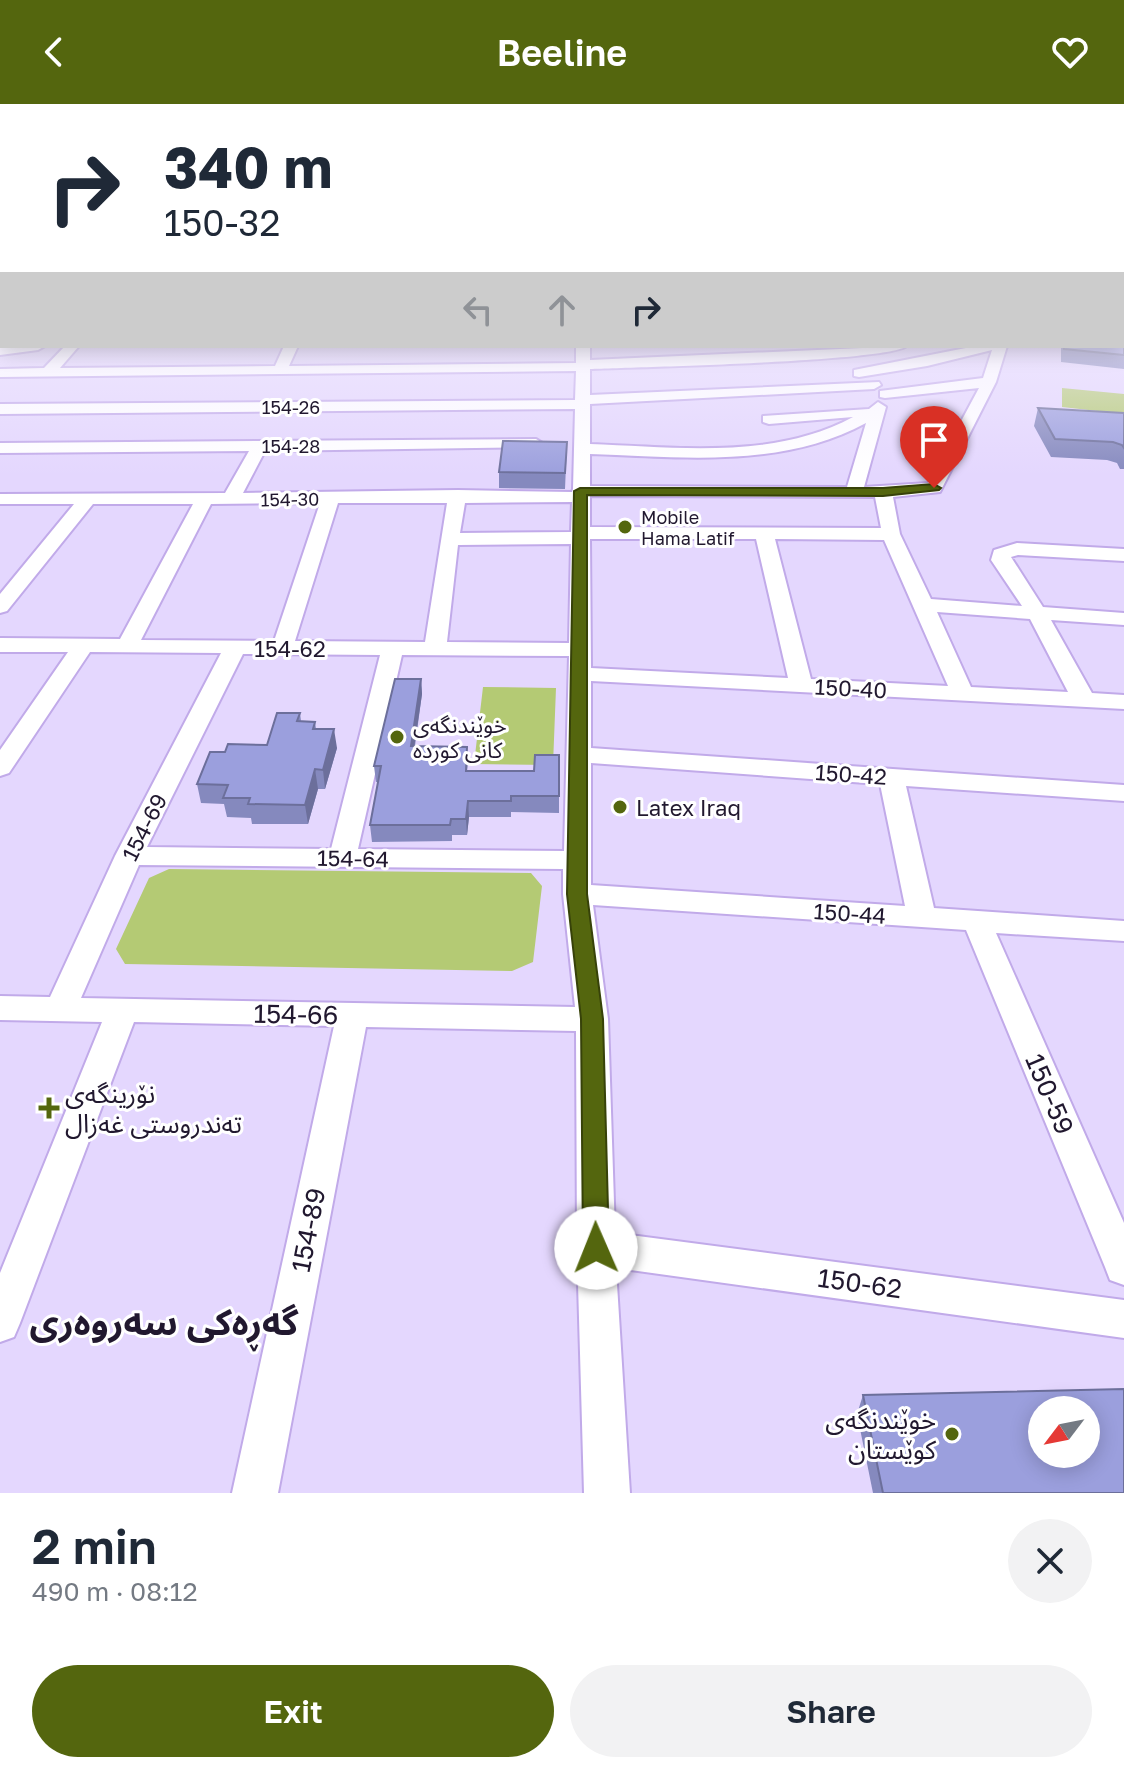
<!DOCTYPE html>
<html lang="en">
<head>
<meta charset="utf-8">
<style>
	:root { --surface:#fff; --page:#f2f2f3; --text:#1f2937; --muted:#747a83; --accent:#54660e }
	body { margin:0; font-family:"Golos Text","Noto Sans Arabic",sans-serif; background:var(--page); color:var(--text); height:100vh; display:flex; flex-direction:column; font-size:30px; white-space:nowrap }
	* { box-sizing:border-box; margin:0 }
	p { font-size:26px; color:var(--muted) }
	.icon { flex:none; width:44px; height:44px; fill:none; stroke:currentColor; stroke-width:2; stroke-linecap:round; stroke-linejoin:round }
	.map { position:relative; height:1389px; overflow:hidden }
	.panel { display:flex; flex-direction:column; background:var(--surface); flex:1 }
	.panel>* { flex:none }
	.guide { position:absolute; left:0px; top:0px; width:1124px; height:244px; box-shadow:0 4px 20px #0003; background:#fff; color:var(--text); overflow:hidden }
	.needle { width:52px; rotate:238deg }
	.controls { position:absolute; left:1028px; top:1292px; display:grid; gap:16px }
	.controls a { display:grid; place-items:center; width:72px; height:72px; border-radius:50%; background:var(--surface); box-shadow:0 4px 20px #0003; font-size:40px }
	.pin { position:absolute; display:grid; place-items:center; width:68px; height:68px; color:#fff; margin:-82px -34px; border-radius:50% 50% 50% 0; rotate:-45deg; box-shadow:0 0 8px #0007 }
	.pin .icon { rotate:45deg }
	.me { position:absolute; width:88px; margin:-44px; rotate:359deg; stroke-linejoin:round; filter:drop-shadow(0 0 6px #0008) }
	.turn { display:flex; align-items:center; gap:28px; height:168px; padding:0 32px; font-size:36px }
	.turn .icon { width:104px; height:104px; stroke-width:2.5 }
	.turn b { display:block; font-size:56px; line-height:68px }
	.lanes { display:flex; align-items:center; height:76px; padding:0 32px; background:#0003; justify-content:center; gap:40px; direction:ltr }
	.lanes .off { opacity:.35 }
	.round { display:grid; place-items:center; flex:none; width:84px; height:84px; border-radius:42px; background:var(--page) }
	.summary { display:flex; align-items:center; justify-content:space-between; height:136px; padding:0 32px }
	h1 { font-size:48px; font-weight:600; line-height:60px }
	.cta { display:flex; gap:16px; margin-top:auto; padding:16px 32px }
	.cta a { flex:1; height:92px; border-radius:48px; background:var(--accent); color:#fff; font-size:32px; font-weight:600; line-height:92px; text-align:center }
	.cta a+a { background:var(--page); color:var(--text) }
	header { display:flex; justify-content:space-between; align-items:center; height:104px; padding:0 32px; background:var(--accent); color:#fff; font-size:36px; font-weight:600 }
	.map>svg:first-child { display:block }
</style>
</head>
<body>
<header><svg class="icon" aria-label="back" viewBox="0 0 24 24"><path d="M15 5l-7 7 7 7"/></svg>Beeline<svg class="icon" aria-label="heart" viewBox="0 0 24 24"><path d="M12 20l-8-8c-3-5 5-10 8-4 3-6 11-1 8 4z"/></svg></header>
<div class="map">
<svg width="1124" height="1389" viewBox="0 0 1124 1389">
	<rect width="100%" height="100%" fill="#e4d7fe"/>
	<path fill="#b4ca74" d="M1062,284L1124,290V310L1062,303Z
		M483,583L556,584L553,661L474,660Z
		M169,765L531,769L542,782L533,858L512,867L125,860L116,845L149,774Z"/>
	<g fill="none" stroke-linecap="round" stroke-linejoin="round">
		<g stroke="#c1aae9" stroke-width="4">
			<path id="minor" d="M1122,189H1124V197H1122Z
				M0,196H2V204H0Z
				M1122,227H1124V235H1122Z
				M45,242L38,246L0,251V243Z
				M65,242H79L60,264L275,262L284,242H298L289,262L576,259V242H590V256L907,242C886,258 635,263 590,265V291L879,278L881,281L874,285L590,300V340C676,343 774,356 853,313L769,320L763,318V312L869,305L878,298L886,303L864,383L928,379L979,284L885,294L880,293V287L983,274L992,246L927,262L859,273L854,272V266L976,242H1007L996,278L940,388L893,393L900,430L931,495L1022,502L991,456L994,446L1017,439L1124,445V457L1018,451L1011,453L1043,503L1124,509V521L1051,516L1092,589L1124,591V605L591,577V644L1124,681V697L906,682L934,804L1124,817V837L996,829L1124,1119V1181L1110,1176L1105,1163L966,826L593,801L608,915L615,1129L1124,1196V1234L616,1164L630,1389H584L577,1144L576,927L366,923L278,1389H232L334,922L134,918L20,1219L14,1233L0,1238V1169L102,918L0,916V892L50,893L115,752L221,549L90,548L9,669L0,672V646L68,548H0V534L120,535L193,400H93L7,507L0,509V490L74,400H0V390L225,389L249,347L0,349V339L536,335L544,340L542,343L265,347L243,389L458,386L572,388L573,385L575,305L0,310V300L575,296L576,267L0,273V265L44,264ZM866,319L847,383L590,382V350C681,353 782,365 866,319ZM590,392L875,393L881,424L590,423ZM572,398L571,428L460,429L465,399ZM320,399L274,537L141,536L211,400ZM338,399H447L425,538L295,537ZM590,435H756L788,574L591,564ZM775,435L884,436L948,582L811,575ZM571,440L569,539L447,538L458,441ZM937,508L1030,515L1068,588L971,583ZM243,550L380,551L331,745L147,743ZM402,551L569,552L564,747L358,745ZM591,659L880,680L905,802L591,781ZM139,761L563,765V790L575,903L81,894Z"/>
		</g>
		<g stroke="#c1aae9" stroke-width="4">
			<path id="major" d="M1122,202L1124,203V213L1122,212Z"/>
		</g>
		<use href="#minor" fill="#fff" fill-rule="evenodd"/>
		<use href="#major" fill="#fff" fill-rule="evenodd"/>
	</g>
	<path fill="#8589be" d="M1061,242H1122L1124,243V265L1061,258Z
		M1038,304L1124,309V365H1120L1117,359L1107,356L1051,353L1034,322Z
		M567,338L565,385L499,384V368Z
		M421,575L422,590L415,642L468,659L467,667H534L559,651V709L511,708V713H469L467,731H452V737L372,738L370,721L378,678H376L374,662Z
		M300,609L301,617L315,618L316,625L337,644L325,685H318L308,720H252L251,714L227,713L224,700L201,699L197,680L267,641Z
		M863,1291L1124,1389H873L857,1310Z"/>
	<path fill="#6c6f9b" d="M421,575L422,590L412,658L411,642Z
		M334,625L337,644L325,685L323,666Z
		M315,665L318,685L308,720L305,701Z
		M468,697L469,713L467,731L466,715Z"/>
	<path fill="#9b9fdd" stroke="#6c6f9b" stroke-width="2" fill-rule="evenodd" d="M1064,242H1122L1124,243V251L1064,245Z
		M1038,304L1124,309V344L1122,341L1113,338L1055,335Z
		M503,337L567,338L565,369L499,368Z
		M395,575H421L411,642L467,643L466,667H534L535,651H559V692H511V697H468L466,715H451L450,721H370L381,662H374Z
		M277,609H300L297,617L315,618L313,625H334L323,666L315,665L305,701L248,700L250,694H223L228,681L197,680L210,648H225L228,640L267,641Z
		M1124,1285V1389H883L863,1291ZM1042,1306H1086V1350H1042Z"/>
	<linearGradient id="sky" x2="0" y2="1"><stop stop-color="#6fb7f0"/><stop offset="0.48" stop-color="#f3edff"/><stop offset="1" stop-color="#f3edff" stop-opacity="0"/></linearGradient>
	<rect width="1124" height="372" fill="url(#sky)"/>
	<path fill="#54660e" stroke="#374209" stroke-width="2" d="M934,380L941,384L939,386L883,392L587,391V790L603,915L609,1144L605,1152L596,1156L587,1152L583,1144L581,915L567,790L574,387L580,384H883Z"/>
	<g fill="#54660e" stroke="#fff" stroke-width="3">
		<circle cx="625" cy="423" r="8"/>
		<circle cx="397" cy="633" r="8"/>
		<circle cx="620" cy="703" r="8"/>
		<path d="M45 992h8v8h8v8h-8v8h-8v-8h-8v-8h8z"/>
		<circle cx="952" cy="1330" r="8"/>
	</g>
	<g text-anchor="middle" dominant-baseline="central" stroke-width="6" stroke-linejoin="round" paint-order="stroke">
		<g font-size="18" fill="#21182f" stroke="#fff">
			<text x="291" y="303">154-26</text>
			<text x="291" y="342">154-28</text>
			<text transform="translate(290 395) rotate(-1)">154-30</text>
		</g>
		<g font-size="18" fill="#21182f" stroke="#fff" text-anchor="start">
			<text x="641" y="413">Mobile<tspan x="641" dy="21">Hama Latif</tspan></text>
		</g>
		<g font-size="22" fill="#21182f" stroke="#fff">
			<text x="290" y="544">154-62</text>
			<text transform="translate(851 584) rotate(3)">150-40</text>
			<text transform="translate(851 670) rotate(4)">150-42</text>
			<text transform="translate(144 723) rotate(-63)">154-69</text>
			<text transform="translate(353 754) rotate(1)">154-64</text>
			<text transform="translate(850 809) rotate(4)">150-44</text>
		</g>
		<g font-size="22" fill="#21182f" stroke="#fff" text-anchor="start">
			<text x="413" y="620">خوێندنگەی<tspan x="413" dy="25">کانی کوردە</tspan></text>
			<text x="636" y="703">Latex Iraq</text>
		</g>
		<g font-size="26" fill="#21182f" stroke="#fff">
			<text transform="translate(296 910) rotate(1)">154-66</text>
			<text transform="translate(1050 990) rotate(67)">150-59</text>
			<text transform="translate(308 1126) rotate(-79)">154-89</text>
			<text transform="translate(860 1179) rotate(8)">150-62</text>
		</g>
		<g font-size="26" fill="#21182f" stroke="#fff" text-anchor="start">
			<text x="65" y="989">نۆرینگەی<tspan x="65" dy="30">تەندروستی غەزال</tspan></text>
			<text x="936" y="1315" text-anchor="end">خوێندنگەی<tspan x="936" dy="30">کوێستان</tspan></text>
		</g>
		<g font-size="36" font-weight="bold" fill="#21182f" stroke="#fff">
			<text x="164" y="1217">گەڕەکی سەروەری</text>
		</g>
	</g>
</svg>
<div class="controls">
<a><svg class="needle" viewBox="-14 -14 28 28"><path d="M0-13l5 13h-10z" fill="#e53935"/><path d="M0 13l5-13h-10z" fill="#747a83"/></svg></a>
</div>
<div class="pin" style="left:934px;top:384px;background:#d93025"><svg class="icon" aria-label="arrive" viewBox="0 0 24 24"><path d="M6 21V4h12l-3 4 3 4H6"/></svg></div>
<svg class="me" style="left:596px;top:1144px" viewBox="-20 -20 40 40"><circle r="19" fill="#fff"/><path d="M0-13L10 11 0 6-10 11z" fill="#54660e"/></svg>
<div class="guide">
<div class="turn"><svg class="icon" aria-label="right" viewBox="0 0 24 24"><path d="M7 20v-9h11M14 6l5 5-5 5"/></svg><div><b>340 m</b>150-32</div></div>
<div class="lanes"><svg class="icon off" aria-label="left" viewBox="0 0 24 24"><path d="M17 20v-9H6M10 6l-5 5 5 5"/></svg><svg class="icon off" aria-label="ahead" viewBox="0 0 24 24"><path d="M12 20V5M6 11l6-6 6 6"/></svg><svg class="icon" aria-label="right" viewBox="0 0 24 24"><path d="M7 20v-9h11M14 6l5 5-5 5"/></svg></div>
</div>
</div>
<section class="panel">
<div class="summary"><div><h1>2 min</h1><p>490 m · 08:12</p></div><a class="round"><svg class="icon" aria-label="close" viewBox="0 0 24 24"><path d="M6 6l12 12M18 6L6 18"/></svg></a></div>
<div class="cta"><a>Exit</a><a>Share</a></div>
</section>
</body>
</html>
